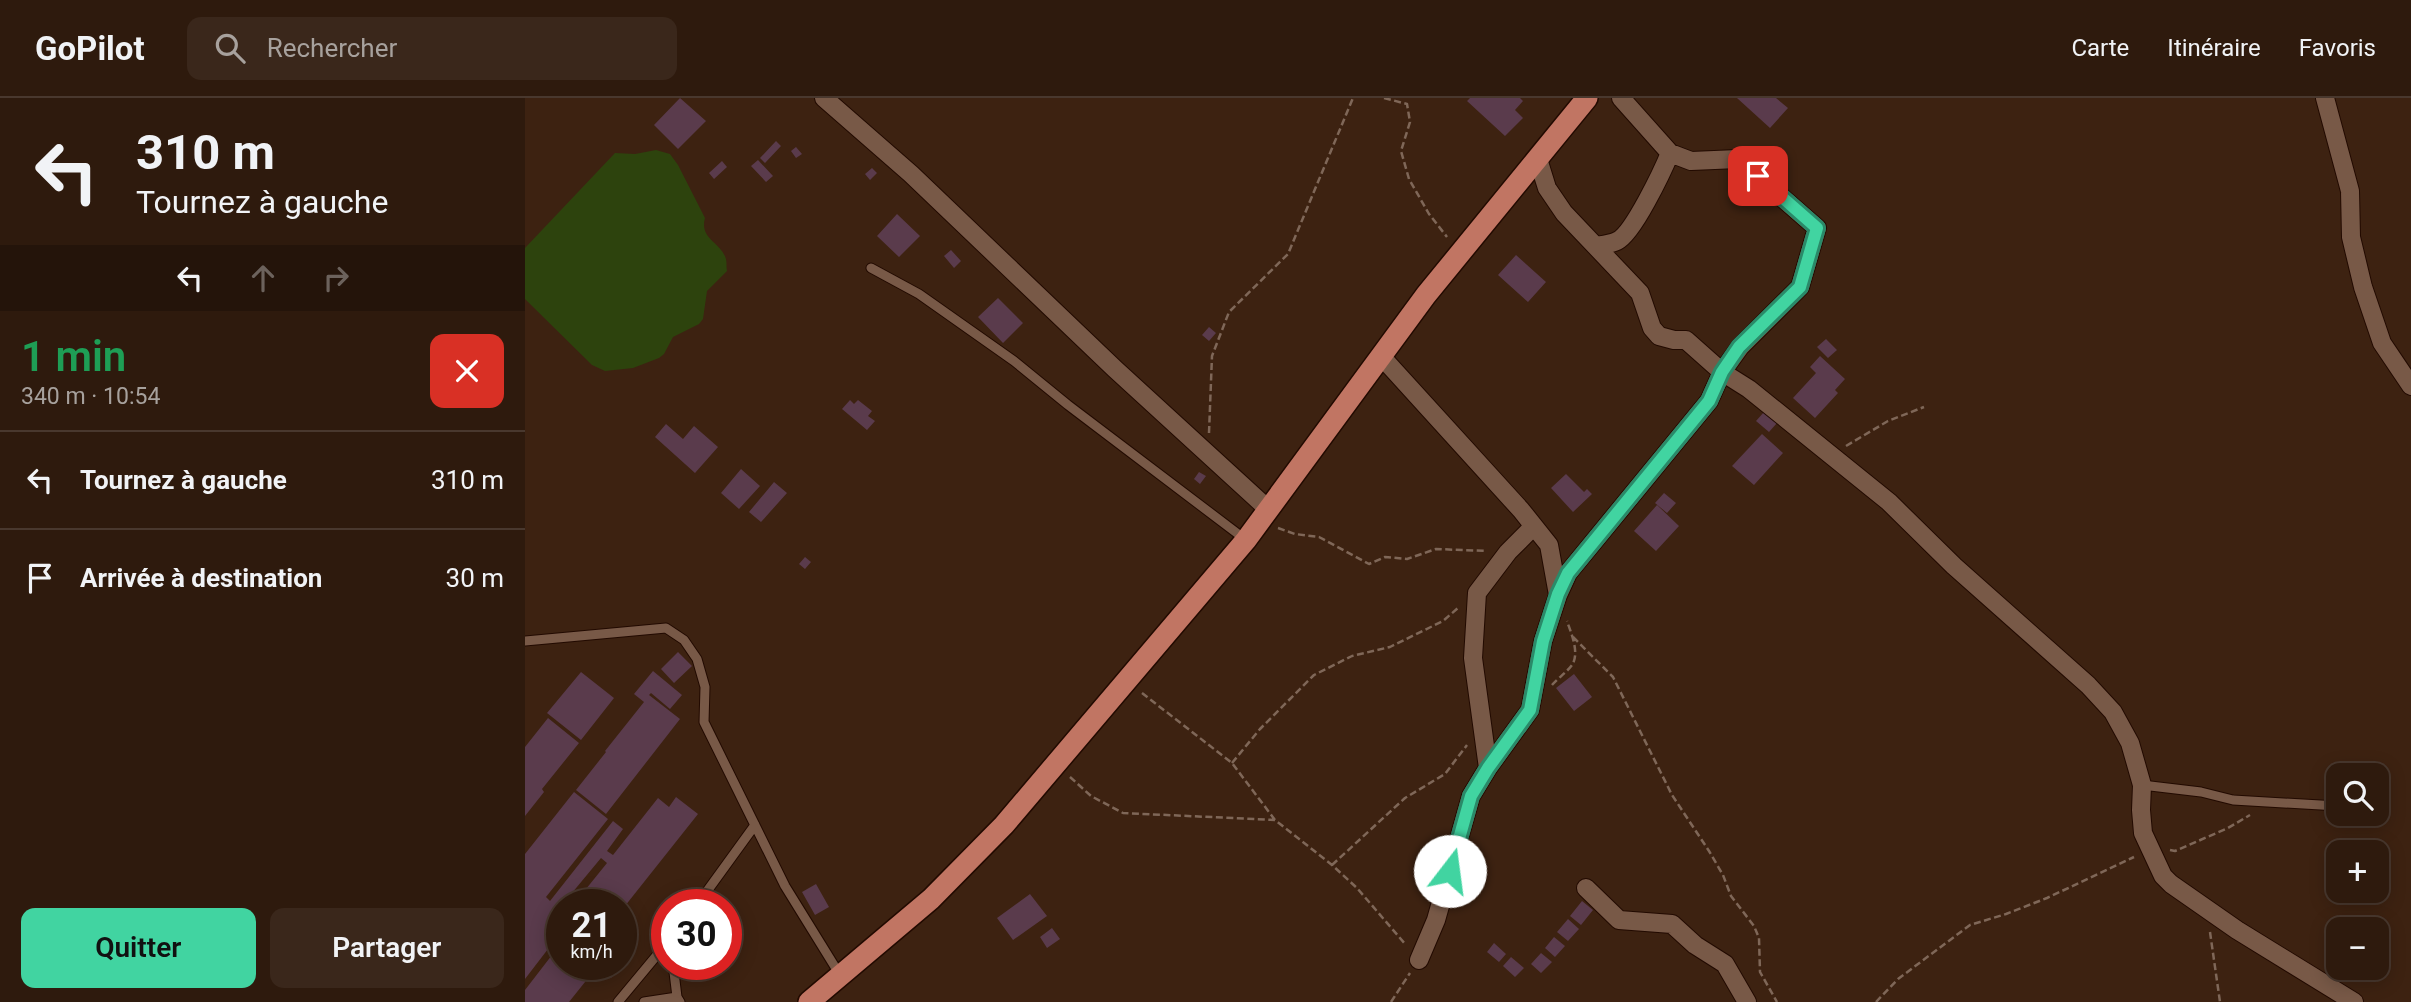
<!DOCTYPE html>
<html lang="fr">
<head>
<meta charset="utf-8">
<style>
	:root { --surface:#2e1a0d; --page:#3a271b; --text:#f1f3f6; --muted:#a7a19d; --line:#49382e; --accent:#41d4a1 }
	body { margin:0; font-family:Roboto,sans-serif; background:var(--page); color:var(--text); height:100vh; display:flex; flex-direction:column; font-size:26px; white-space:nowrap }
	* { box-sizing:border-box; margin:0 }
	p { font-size:23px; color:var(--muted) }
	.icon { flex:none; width:38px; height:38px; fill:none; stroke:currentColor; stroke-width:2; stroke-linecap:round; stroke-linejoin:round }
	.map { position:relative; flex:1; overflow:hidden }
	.panel { display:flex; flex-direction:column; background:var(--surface); width:525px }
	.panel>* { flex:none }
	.hud { background:#2e1a0d; color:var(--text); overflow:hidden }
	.fabs { position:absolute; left:1801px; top:665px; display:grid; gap:14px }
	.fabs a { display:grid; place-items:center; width:63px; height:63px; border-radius:14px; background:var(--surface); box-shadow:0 4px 18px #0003,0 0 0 2px var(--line); font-size:35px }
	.speed { position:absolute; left:21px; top:791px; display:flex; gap:14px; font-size:35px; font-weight:700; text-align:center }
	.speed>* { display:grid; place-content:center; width:91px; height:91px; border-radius:50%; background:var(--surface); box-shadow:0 4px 18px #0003,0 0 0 2px var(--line); line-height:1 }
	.speed small { font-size:18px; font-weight:400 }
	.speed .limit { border:10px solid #d22; background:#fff; color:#111 }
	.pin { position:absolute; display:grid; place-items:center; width:60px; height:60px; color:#fff; margin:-30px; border-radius:14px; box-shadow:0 4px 10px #0006 }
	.me { position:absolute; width:77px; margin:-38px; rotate:15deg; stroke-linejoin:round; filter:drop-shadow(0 0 5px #0008) }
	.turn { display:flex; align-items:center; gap:24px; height:147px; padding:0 21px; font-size:32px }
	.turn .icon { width:91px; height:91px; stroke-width:2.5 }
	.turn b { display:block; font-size:49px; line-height:60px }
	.lanes { display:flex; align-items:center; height:66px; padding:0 21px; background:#0003; justify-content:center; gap:35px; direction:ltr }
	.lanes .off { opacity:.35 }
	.round { display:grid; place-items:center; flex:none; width:74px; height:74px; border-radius:14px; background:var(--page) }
	.head { display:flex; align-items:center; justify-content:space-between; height:119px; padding:0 21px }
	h1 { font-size:42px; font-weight:600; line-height:52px; color:#1e9e55 }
	.primary-button { display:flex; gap:14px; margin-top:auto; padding:14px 21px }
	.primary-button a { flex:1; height:80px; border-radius:14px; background:var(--accent); color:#111; font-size:28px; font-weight:600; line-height:80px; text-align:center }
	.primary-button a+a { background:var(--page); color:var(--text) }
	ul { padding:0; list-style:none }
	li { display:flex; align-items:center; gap:21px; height:98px; padding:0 21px; border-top:2px solid var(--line) }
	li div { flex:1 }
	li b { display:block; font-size:26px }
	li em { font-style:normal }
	header { display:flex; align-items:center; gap:42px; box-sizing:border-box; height:98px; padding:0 35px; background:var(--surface); border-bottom:2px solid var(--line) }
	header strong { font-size:33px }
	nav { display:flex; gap:38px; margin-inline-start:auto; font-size:24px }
	.search { width:490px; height:63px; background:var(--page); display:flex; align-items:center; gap:18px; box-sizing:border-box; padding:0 24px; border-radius:14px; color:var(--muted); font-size:26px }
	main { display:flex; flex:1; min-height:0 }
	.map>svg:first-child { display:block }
</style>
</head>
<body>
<header>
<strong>GoPilot</strong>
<div class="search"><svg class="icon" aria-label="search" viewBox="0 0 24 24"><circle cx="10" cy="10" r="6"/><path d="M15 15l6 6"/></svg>Rechercher</div>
<nav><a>Carte</a><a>Itinéraire</a><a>Favoris</a></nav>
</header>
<main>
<section class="panel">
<div class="hud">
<div class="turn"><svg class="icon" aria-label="left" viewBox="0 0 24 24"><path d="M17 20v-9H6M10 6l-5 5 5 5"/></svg><div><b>310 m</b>Tournez à gauche</div></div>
<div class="lanes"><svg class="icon" aria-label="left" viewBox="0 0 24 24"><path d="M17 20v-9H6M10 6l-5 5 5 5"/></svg><svg class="icon off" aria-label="ahead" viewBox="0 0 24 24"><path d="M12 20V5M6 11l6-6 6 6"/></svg><svg class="icon off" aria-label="right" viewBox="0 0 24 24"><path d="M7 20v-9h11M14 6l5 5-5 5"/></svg></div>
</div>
<div class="head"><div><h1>1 min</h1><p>340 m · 10:54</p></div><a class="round" style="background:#d93025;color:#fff"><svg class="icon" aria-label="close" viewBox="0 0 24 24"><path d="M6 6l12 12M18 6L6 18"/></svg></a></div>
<ul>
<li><svg class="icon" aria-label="left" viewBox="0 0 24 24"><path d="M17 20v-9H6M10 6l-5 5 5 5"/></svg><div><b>Tournez à gauche</b></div><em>310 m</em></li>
<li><svg class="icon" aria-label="arrive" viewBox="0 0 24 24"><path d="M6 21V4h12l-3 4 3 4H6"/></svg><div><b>Arrivée à destination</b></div><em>30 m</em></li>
</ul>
<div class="primary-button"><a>Quitter</a><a>Partager</a></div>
</section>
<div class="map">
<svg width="1886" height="904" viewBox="0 0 1886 904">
	<rect width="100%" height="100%" fill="#3d2211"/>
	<path fill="#2d430d" d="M131,52L145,56L153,67L180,120C174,141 196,144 201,161C202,165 201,169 202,173L182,193L178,221L174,226L148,239L139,256L134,260L108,270L80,273L67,267L0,201V150L90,55L110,56Z"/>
	<path fill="#5a3b4c" d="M155,0L181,23L153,51L129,27Z
		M945,0H995L998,3L990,12L998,20L980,38L942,3Z
		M1212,0H1251L1263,10L1245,30Z
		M251,43L256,48L240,65L235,60Z
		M271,49L277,56L271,60L266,53Z
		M233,62L248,78L241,84L226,68Z
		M197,63L202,69L189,81L184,75Z
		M347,70L352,75L345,82L340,76Z
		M372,116L395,138L374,159L352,138Z
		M426,152L436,163L429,170L419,158Z
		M991,157L1021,184L1003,204L973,177Z
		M473,200L498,225L478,245L453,219Z
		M684,229L691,235L684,243L677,237Z
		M1301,241L1312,252L1303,260L1292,249Z
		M1295,258L1320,281L1310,292L1313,295L1290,320L1268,300L1291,275L1285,269Z
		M325,302L329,306L333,302L347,313L343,318L350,323L342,332L317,311Z
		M1239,314L1252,325L1244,334L1231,323Z
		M141,326L158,341L169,328L193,349L170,375L130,339Z
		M1237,336L1258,355L1229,387L1207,368Z
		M216,371L235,388L214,411L196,395Z
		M674,374L681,378L675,386L669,381Z
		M1041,376L1059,394L1062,391L1067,396L1048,414L1026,390Z
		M249,384L262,395L236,424L224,414Z
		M1139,395L1151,405L1142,415L1130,405Z
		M1132,407L1154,428L1131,453L1109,433Z
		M280,459L286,464L280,471L274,466Z
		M153,554L167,568L149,585L136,571Z
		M128,573L157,597L145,611L126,595L124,597L155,621L81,716L51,692L81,654L80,653L119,604L109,596Z
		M56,574L89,600L56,642L22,615Z
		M1049,576L1067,599L1049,613L1031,590Z
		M23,620L54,645L17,691L19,694L0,718V649Z
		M49,694L83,721L21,799L25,803L88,723L98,731L82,753L88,757L133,700L144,709L151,699L173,716L96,813V807H48L82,765L76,760L37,807V841L33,838L0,881V756Z
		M291,786L304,809L290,817L277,794Z
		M505,796L522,818L488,842L472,820Z
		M1057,803L1068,812L1056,827L1045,818Z
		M1043,821L1054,831L1043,843L1032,834Z
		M527,830L535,841L522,850L515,839Z
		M1029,839L1040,848L1030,859L1020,850Z
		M37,844V866H96L86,880L72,869L44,904H0V892Z
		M969,845L981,856L974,864L962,854Z
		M1016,855L1027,864L1016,875L1006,866Z
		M986,859L999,870L990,879L978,868Z"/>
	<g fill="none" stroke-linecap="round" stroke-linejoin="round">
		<g stroke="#220a00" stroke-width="11">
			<path id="lane" d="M346,170L394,196L489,263L543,307L721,442
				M0,543L141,530L159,542L172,561L180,589L179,624L260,788L315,877
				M1617,687L1676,694L1708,702L1813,708
				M1852,691L1856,688
				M172,807L230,727
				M148,866L152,899L155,904
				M93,904L142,845
				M119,904L152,899"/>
		</g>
		<g stroke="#220a00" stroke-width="20">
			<path id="street" d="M299,0L386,76L590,271L743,411
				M1800,0L1825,93L1826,139L1838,189L1857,245L1886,288
				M1013,61L1022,90L1039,115L1115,195L1127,230L1134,238L1149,242H1161L1197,274L1224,291L1364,404L1429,468L1563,587L1588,614L1605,645L1617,687L1616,712L1618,735L1638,778L1646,786L1712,832L1829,904
				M1071,148C1077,147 1086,146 1092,143C1108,136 1138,72 1145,55
				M856,258L996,412L1024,447L1033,497L1018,543L1005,612L963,670
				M1033,497L1043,475L1184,303L1197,274L1215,249L1275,189L1292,130L1213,61L1166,63L1145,55L1096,0
				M1061,790L1094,822L1147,826L1170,847L1200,866L1222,904
				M894,862L911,822L946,698L963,670L948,560L952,495L983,454L1009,428"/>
		</g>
		<g stroke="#220a00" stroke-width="24">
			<path id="primary" d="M284,904L406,801L479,727L721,442L901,197L1062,0"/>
		</g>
		<path stroke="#7f6758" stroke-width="2.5" stroke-dasharray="7 3.5" stroke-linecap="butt" d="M859,0L882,6L885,24L876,53L884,81L904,116L922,139
			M684,335L687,258L704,214L763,156L828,0
			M1321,348L1363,323L1399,309
			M753,430L770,436L794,439L844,466L860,459L882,461L911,451L962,453
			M1048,539L1088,579L1147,697L1184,753L1198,777L1206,798L1229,828L1234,840L1235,874L1252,904
			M1027,587C1033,580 1042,574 1047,567C1055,555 1046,535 1042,523
			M617,595L707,665L750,722L807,767L832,790L881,847
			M707,665L735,631L789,577L827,558L865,549L918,523L933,510
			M545,679L566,698L598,715L750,722
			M1645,752L1650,753L1703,730L1725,717
			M807,767L880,700L920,676L942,647
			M1685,834L1695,904
			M866,904L885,875
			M1351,904L1373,881L1445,827L1481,816L1522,800L1609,759"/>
		<use href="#lane" stroke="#785947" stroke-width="9"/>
		<use href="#street" stroke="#785947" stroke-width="18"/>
		<use href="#primary" stroke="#c17563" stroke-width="21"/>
	</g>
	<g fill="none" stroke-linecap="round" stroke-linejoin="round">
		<g stroke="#2a8a69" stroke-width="18">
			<path id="route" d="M925,773L946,698L963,670L1005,612L1018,543L1033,496L1043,475L1184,303L1197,274L1214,249L1275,189L1292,130L1233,78"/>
		</g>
		<use href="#route" stroke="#41d4a1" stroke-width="12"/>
	</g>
</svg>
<div class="fabs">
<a><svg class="icon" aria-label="search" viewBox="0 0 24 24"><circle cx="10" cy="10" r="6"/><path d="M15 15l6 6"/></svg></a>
<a>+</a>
<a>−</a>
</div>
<div class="speed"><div>21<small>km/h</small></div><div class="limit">30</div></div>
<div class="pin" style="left:1233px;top:78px;background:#d93025"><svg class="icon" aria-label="arrive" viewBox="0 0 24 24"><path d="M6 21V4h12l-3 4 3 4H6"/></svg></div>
<svg class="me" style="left:925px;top:773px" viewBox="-20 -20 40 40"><circle r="19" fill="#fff"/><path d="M0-13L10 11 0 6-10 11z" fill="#41d4a1"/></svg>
</div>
</main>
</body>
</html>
